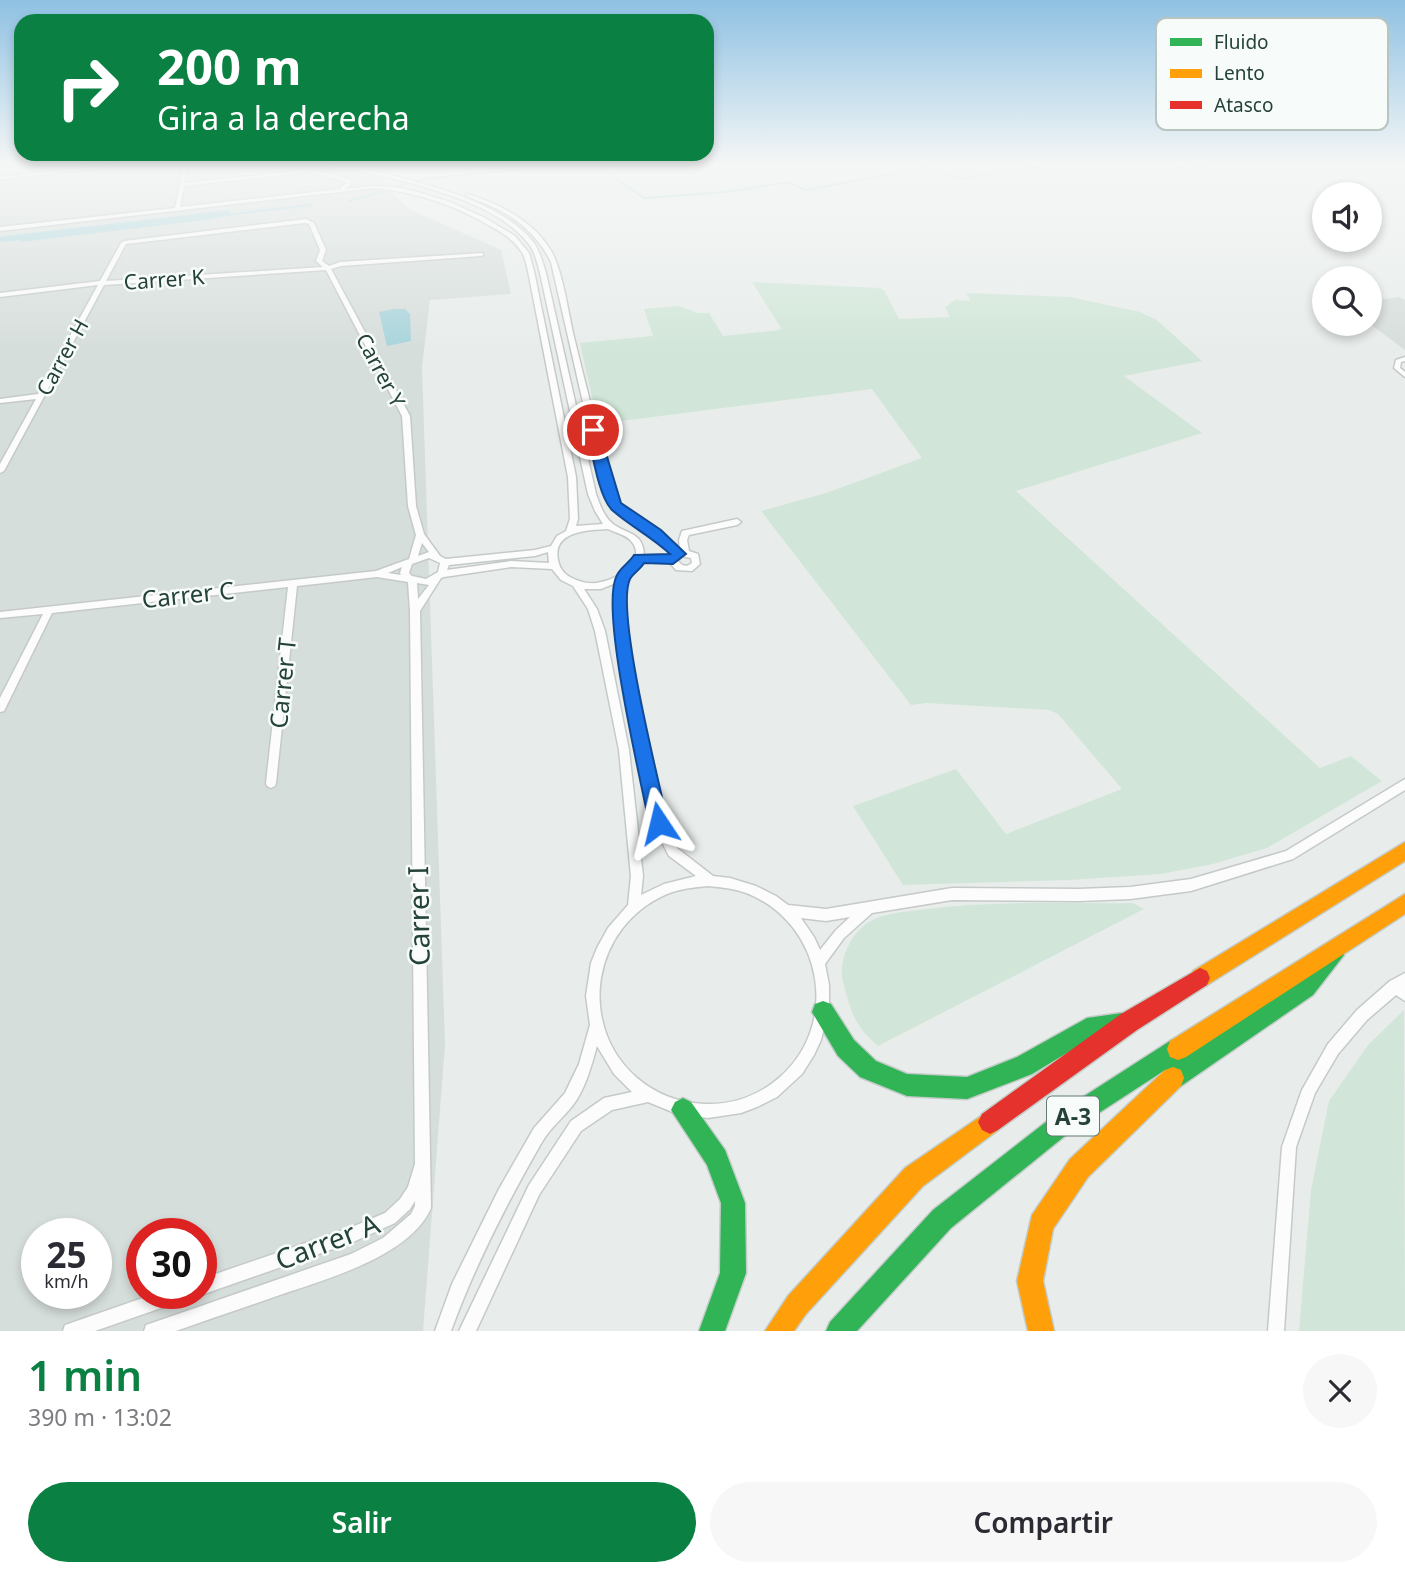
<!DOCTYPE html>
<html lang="es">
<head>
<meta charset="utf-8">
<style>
	:root { --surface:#fff; --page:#f7f7f7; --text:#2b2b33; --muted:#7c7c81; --accent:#0b8043 }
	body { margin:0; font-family:"Noto Sans",sans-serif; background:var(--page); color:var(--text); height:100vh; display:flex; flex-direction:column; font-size:26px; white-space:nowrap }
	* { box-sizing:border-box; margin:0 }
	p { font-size:23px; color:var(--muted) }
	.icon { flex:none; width:38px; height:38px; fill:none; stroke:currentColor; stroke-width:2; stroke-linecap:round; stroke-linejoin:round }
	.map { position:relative; height:1331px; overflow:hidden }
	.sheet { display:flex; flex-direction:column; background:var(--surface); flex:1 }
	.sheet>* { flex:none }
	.banner { position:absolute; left:14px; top:14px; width:700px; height:147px; border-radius:21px; box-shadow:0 4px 10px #0003; background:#0b8043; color:#fff; overflow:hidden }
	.tools { position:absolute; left:1312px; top:182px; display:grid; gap:14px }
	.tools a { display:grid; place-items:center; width:70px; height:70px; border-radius:50%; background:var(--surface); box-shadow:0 4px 10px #0003; font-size:35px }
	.speed { position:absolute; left:21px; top:1218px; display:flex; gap:14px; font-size:35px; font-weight:700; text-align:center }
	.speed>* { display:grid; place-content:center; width:91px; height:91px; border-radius:50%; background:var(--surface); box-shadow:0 4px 10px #0003; line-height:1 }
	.speed small { font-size:18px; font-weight:400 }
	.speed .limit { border:10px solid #d22; background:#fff; color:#111 }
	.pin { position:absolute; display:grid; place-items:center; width:60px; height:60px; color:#fff; margin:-30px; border:4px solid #fff; border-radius:50%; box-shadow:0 2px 7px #0007 }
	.me { position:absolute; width:77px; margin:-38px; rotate:350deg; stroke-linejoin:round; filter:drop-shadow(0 0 5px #0008) }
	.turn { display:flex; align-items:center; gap:24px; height:147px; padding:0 28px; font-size:32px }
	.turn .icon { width:91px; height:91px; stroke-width:2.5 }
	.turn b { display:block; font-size:49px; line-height:60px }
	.round { display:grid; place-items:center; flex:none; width:74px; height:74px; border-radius:37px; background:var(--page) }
	.summary { display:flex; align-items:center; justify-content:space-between; height:119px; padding:0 28px }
	h1 { font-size:42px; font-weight:600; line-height:52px; color:var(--accent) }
	.primary-button { display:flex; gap:14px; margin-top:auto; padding:14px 28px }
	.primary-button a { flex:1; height:80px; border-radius:42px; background:var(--accent); color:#fff; font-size:28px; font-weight:600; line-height:80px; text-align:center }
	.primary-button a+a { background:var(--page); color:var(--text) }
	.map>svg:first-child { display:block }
</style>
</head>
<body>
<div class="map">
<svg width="1405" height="1331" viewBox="0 0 1405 1331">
	<rect width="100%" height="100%" fill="#e8edeb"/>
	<path fill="#d6dedb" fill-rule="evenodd" d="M0,164H364L409,209L501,250L511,294L430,300L422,367L445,1044L423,1331H0ZM37,1234H96V1293H37ZM142,1234H201V1293H142Z
		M1399,297L1405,300V350L1370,324V301Z"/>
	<path fill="#d1e6d8" d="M752,282L879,288L884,290L899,319L950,317L945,307L955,300L971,301L966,293L1070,297L1140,312L1157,320L1202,361L1124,376L1202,433L1016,491L1320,768L1351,756L1382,781L1267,848L1213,864L1161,874L1069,880L903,885L853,806L956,769L1006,834L1122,789L1058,714L1049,710L926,703L911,705L761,511L826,493L922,458L872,389L598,424L580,343L653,336L644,309L678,306L698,313H709L723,336L780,330L781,328Z
		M1133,903L1144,909L878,1046C854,1026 851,1011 843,982C838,961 850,934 869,922C884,913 904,912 920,910C990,900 1063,904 1133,903Z
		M1404,1010L1405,1331H1299L1311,1190L1329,1101L1368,1045Z"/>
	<path fill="#a9d4db" d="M230,210L228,216L205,220L21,242V240L0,242V237L6,236Z
		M394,309H405L410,314L411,341L387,346L379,312Z"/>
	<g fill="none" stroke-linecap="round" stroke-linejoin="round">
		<path stroke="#a9d4db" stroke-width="2" d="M594,164L644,198L726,192L789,182L805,190L928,167L961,179L1055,164
			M1169,164L1185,169L1228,164
			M349,201L424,179L581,164
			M225,215L311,205"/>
		<g stroke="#c5cac8" stroke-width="3">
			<path id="street" d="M123,164H135L0,179V177Z
				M184,164H188L184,183L308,170L323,172L351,180L350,186L344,189L374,186L394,187L414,191L450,202L485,218L515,236L529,253L534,271L576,477L578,519L576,526L603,524L595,511L588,494L540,273C537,263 535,251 528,243C497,204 430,188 383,176C368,173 351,170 337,164H343C398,177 499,196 534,243C540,252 543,263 546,273L596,494C600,505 604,517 613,524C628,535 643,532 644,555L672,556L673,554L654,535L613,508L607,498L584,407L551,262C538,236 518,218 491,206C482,202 473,199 465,195L467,194C499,204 531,219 550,249C563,270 568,312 574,337C587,391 601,444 615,498L619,504L660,531L680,551L679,540L682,531L737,519L741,522L737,525L689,535L687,540L689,551L698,554L700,564L692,571L676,570L669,562L642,561L635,572L627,578L623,603L627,641L663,822L677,848L713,876L730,878L756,886L776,896L788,905L826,909L952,888L1079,889L1130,887L1191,879L1286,851L1405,779V790L1293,859L1191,891L1130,899L1079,901L952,900L872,913L844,938L825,964L829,985V1007L821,1040L814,1055L802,1074L777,1097L757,1107L741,1113L708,1118L675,1113L648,1102L612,1110L581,1131L539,1195L476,1331H459L529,1185L571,1121L604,1098L632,1092L614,1074L597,1046C592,1064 585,1090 573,1105C563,1118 550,1128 542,1142C507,1203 475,1265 451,1331H435L452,1284L499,1189L534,1128L565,1093L579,1064L590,1025L586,996L591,963L597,948L608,928L628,905L631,876L619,750L595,631L588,609L573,586L561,580L552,569L511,567L444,577L441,578L420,611L431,1208C410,1257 323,1280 277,1296C243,1308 209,1319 176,1331H144L146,1325L152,1323L351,1254L383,1238L411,1214L415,1206V1201L410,1209L395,1223L353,1242L201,1295L197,1293H201V1279L352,1227L385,1213L400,1199L408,1187L415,1164L410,611L408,582L377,577L297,586L276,783L275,786L271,788L267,786L266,783L288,587L52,613L4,711L0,712V698L43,614L0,618V612L376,571L409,559L416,535L408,506L402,416L326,270L104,285L4,471L0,473V464L36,399L0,403V399L38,394L98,285L0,297V293L100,281L121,243L124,241L306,219L314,223L326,250L322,261L329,266L340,262L483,253V255L481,256L341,266L331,269L410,416L416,506L424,534L440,556L446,559L535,550L551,546L557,536L566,531L570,519L568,477L528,271C526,264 525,256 521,251C514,240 503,233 492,227C455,205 417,192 374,188L0,231V227L175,208ZM308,172L322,174L346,182V184L340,187L341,189L180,207L184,186ZM305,223L309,224L320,250L316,261L323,267L106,281L126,244ZM608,529C616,533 627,535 632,542C647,562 617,579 601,582C591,585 579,582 570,577C564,574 559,567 558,560C552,531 588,530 608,529ZM422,543L429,552L418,556ZM548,552L549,563L511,561L447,570L449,565L535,556ZM681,556L691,558L692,563L687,566L682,565L678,561ZM429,558L440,563L438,572L426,579L412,576L409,573L412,564ZM402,567L400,573L401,575L388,573ZM618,582L615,603L617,641L652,823L669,856L696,876L664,884L641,895L643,876L629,750L605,631L597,609L584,589H601ZM417,583L429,585L418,599ZM708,886C722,887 736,889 749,894C824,926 840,1025 779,1078C758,1096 732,1105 705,1104C680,1103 657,1095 637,1078C576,1025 592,926 667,894C680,889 694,887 708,886ZM850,917L836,930L820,950L814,937L801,918L826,921Z
				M324,164H330L348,169L346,170Z
				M1405,357V361L1401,362L1400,368L1405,372V377L1394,368L1396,360Z
				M1405,973V1001L1396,995L1367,1020L1338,1054L1315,1093L1296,1147L1284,1331H1268L1282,1147L1302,1090L1328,1044L1357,1010L1390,981Z
				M157,1293H189L187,1299L181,1301L95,1331H63L65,1325L71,1323Z"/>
		</g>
		<g stroke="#c3ccc9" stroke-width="3">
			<path id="fast" d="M1334,945L1341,948L1344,955L1313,995L1181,1086L1173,1089L1165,1086L1162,1078L1165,1070L1071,1131L951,1228L857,1331H826L830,1322L933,1210L1055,1115L1170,1041L1178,1038L1186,1041L1189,1049L1186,1056L1299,981L1327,948Z
				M823,1001L831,1004L854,1040L876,1061L907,1074L967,1077L1017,1057L1087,1018L1122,1013L1130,1016L1133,1024L1130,1032L1090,1039L1032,1074L967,1099L907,1096L860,1077L838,1056L812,1012L815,1004Z
				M683,1098L691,1102L725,1150L745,1203L746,1273L725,1331H699L720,1273L721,1203L707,1165L671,1110L675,1102Z"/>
		</g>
		<g stroke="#c3ccc9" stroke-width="3">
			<path id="slow" d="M1405,842V861L1207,985L1200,988L1193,985L1190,978L1193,971Z
				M1405,894V914L1186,1057L1178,1060L1170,1057L1167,1049L1170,1041Z
				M1173,1067L1181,1070L1184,1078L1181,1086L1088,1177L1053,1229L1043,1281L1054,1331H1028L1017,1281L1032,1215L1070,1159L1165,1070Z
				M990,1110L998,1114L1002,1122L998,1130L923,1186L806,1314L794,1331H765L788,1296L905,1168Z"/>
		</g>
		<g stroke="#c3ccc9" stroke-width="3">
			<path id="jam" d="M1200,968L1207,971L1210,978L1207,985L1137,1030L998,1130L990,1134L982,1130L978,1122L982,1114L1121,1014Z"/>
		</g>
		<use href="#street" fill="#fcfcfc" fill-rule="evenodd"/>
		<use href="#fast" fill="#30b455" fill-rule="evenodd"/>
		<use href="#slow" fill="#ff9f0a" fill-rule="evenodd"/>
		<use href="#jam" fill="#e5322d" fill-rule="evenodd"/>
	</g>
	<linearGradient id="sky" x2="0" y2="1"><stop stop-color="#8fc1e3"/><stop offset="0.47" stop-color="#f5f7f6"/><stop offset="1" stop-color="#f5f7f6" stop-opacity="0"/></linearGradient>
	<rect width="1405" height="350" fill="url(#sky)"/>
	<path fill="#1a73e8" stroke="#114b97" stroke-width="2" d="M593,427L599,430L621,503L661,530L686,554L673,564L644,563C640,570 633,573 630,579C615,610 659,782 668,823L665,829L659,831L652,829L649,823C641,780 599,607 617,575C621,567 629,563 634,555L670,554C652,537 630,526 612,510C598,496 592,450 587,430Z"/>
	<g text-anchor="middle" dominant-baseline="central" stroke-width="5" stroke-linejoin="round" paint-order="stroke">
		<g font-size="21" fill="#24423a" stroke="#f7fbf9">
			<text transform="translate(164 279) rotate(-4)">Carrer K</text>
			<text transform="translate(62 357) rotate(-61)">Carrer H</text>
			<text transform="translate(381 370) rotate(62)">Carrer Y</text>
		</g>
		<rect fill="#f7fbf9" stroke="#637a73" stroke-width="2" x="1047" y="1096.5" width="52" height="39" rx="5"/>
		<g font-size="23" font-weight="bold" fill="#24423a">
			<text x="1073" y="1116">A-3</text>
		</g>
		<g font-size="24" fill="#24423a" stroke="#f7fbf9">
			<text transform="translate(188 594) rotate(-6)">Carrer C</text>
			<text transform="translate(282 683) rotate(-84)">Carrer T</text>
		</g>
		<g font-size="28" fill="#24423a" stroke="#f7fbf9">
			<text transform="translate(418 916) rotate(-91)">Carrer I</text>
			<text transform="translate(327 1241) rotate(-21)">Carrer A</text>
		</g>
	</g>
	<rect x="1156" y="18" width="232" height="112" rx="10" fill="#f7fbf9" stroke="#b8c4c0" stroke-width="2"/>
	<rect x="1170" y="38" width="32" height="8" fill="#30b455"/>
	<rect x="1170" y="69" width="32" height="9" fill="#ff9f0a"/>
	<rect x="1170" y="101" width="32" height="8" fill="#e5322d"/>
	<g font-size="19" fill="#24423a">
		<text x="1214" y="49">Fluido</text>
		<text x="1214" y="80">Lento</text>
		<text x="1214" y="112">Atasco</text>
	</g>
</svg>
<div class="tools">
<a><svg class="icon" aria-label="sound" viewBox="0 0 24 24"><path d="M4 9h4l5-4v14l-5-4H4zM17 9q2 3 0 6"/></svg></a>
<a><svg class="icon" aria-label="search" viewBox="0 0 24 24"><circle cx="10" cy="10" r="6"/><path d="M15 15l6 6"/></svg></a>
</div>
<div class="speed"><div>25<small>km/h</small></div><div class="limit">30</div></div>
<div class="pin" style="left:593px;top:430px;background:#d93025"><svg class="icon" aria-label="arrive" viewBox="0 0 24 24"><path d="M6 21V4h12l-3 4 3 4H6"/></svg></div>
<svg class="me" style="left:659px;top:823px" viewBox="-20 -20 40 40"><path d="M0-17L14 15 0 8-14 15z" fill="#1a73e8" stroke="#fff" stroke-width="4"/></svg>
<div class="banner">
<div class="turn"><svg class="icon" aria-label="right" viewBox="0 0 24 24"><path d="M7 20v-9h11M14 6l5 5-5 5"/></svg><div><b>200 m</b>Gira a la derecha</div></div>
</div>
</div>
<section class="sheet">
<div class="summary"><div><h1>1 min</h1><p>390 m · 13:02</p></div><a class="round"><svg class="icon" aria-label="close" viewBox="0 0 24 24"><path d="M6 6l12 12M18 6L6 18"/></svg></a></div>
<div class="primary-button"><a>Salir</a><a>Compartir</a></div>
</section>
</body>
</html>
